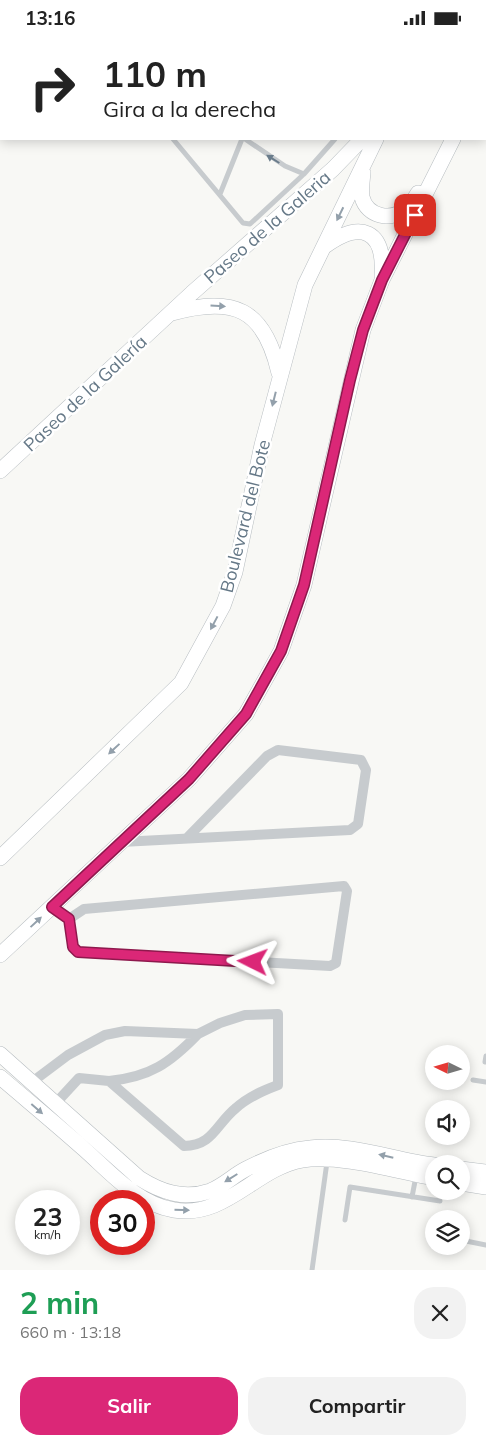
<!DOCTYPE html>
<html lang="es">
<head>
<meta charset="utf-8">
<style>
	:root { --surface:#fff; --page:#f2f2f2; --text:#222; --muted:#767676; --accent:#db2777 }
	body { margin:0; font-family:Mulish,sans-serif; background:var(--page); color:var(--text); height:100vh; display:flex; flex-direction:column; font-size:19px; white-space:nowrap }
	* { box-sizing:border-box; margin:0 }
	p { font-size:16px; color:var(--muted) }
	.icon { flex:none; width:28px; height:28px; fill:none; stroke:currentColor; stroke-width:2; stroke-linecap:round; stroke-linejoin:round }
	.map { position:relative; height:1235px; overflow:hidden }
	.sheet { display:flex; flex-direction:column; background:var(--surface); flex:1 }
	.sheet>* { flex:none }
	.top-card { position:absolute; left:0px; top:0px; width:486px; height:105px; box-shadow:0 2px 12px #0003; background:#fff; color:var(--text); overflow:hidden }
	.needle { width:32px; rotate:275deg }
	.fabs { position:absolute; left:425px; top:1010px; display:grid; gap:10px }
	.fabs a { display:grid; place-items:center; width:45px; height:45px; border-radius:50%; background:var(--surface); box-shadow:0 2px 12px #0003; font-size:25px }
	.speed { position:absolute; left:15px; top:1155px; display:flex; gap:10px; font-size:25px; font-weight:700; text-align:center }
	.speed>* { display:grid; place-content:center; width:65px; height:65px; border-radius:50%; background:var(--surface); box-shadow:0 2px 12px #0003; line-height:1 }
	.speed small { font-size:12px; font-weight:400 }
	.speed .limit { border:8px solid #d22; background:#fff; color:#111 }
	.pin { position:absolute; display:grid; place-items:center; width:42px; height:42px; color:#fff; margin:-21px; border-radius:10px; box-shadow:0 2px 8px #0006 }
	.me { position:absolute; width:55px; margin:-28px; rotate:273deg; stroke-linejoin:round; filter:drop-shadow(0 0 4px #0008) }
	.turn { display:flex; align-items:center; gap:18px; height:105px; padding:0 20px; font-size:22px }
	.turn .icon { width:65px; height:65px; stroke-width:2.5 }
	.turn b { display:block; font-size:35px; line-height:42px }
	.round { display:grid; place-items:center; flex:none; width:52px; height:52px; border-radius:20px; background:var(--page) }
	.head { display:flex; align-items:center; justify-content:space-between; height:85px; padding:0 20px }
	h1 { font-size:30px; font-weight:700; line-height:38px; color:#1e9e55 }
	.primary-button { display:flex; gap:10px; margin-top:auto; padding:10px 20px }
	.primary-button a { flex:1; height:58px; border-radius:20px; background:var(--accent); color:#fff; font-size:20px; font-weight:700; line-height:58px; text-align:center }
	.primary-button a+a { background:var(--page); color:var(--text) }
	.status { display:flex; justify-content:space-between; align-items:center; height:35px; padding:0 25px; background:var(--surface); direction:ltr }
	.status svg { height:14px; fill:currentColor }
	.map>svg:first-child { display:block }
</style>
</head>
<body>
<div class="status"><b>13:16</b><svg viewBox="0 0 49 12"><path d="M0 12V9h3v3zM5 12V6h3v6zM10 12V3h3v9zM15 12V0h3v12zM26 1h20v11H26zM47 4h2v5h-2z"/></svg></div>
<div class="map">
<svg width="486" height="1235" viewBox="0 0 486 1235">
	<rect width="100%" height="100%" fill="#f8f8f5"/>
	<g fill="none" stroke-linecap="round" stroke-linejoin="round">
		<g stroke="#b7bdc1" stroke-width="16">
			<path id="secondary" d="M424,1L425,0
				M485,38L486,36
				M363,138C362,146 361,154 362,162C367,182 392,187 406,173C411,169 415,163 418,158
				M325,211C361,185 385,195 382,241
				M172,278C234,261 264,273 279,338
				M0,436L192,258L333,134L362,104
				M0,823L181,648L223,571L235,537L262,410L305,250L376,104
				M0,920L189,744L246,679L281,616L304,550L363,295L382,245L453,104
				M0,1019L139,1143C161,1157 184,1165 210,1156C223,1151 234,1140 246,1134C267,1123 287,1115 310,1113C352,1108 393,1125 434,1130
				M0,1042C28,1066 56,1089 84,1114C110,1137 137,1169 174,1175C225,1184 256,1133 302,1125C340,1119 396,1136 434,1143
				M461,1134L486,1137
				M461,1148L486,1152"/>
		</g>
		<path stroke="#c7cbce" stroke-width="5" d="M92,0L93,1
			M115,1V0
			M287,1V0
			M387,1V0
			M407,1L408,0
			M173,104L243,188L250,189L304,139L335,104
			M245,104L285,131L304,139
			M220,159L242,104
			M485,1027L486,1021
			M473,1045L486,1047
			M412,1162L416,1141
			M345,1185L350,1152L440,1166
			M461,1205L486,1210
			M312,1235L327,1127"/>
		<path stroke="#c7cbce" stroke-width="10" d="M121,807L350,795L358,789L366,735L361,725L278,715L267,721L187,803
			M51,872L69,884L73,912L78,917L330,931L336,928L347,856L344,851L84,874L69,884
			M109,1046C150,1042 170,1028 198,999
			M32,1047L68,1020L105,1000L125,996L198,999L220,988L245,980L278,979V1050C262,1056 248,1062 236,1073C216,1089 213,1111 184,1111L109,1046L79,1043L55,1069"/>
		<use href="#secondary" stroke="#fff" stroke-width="15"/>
	</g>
	<defs><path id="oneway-solid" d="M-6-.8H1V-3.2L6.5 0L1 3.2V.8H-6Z" transform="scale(1.25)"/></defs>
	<use fill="#6a7c8b" href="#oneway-solid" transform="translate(273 124) rotate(-148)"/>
	<g fill="#93a0ab">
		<use href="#oneway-solid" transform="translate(340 179) rotate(116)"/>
		<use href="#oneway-solid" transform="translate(218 271) rotate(4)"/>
		<use href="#oneway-solid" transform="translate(274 364) rotate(104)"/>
		<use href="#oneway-solid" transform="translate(214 588) rotate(118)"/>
		<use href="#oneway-solid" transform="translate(114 714) rotate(137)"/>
		<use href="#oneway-solid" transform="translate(36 887) rotate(-43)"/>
		<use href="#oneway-solid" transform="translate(37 1074) rotate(41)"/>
		<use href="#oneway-solid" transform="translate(386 1121) rotate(-167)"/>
		<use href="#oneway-solid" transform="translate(231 1143) rotate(148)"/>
		<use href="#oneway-solid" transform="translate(182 1175) rotate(2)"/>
	</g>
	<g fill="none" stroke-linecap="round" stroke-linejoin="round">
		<g stroke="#8e194d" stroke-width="12">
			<path id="route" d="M253,927L78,917L73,912L69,884L52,872L189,744L246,679L281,616L304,550L350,345L363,295L382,245L415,180"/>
		</g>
		<use href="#route" stroke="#db2777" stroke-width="9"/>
	</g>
	<g text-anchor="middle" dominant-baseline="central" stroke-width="5" stroke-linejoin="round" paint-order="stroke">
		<g font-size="18" fill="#657887" stroke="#fff">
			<text transform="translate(267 192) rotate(-41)">Paseo de la Galeria</text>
			<text transform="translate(85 358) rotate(-43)">Paseo de la Galería</text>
			<text transform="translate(245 481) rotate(-76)">Boulevard del Bote</text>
		</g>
	</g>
</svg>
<div class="fabs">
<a><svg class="needle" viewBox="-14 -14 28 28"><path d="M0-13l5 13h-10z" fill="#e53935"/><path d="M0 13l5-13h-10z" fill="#767676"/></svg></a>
<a><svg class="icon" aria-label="sound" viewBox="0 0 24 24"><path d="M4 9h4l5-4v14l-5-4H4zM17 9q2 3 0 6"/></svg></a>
<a><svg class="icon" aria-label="search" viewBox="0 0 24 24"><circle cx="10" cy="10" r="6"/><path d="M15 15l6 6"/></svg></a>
<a><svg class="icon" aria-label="layers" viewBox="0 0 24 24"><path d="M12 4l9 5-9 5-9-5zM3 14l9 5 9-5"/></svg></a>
</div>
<div class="speed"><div>23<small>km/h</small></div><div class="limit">30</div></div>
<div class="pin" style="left:415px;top:180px;background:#d93025"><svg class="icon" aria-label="arrive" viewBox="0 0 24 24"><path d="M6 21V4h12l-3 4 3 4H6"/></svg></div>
<svg class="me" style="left:253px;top:927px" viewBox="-20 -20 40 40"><path d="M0-17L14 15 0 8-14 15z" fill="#db2777" stroke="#fff" stroke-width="4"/></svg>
<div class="top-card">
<div class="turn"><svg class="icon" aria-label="right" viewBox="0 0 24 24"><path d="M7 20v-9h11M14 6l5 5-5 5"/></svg><div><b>110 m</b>Gira a la derecha</div></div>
</div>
</div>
<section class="sheet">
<div class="head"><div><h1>2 min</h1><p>660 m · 13:18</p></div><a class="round"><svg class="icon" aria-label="close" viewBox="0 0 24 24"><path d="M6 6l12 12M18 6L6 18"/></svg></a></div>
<div class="primary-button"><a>Salir</a><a>Compartir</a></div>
</section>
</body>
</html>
